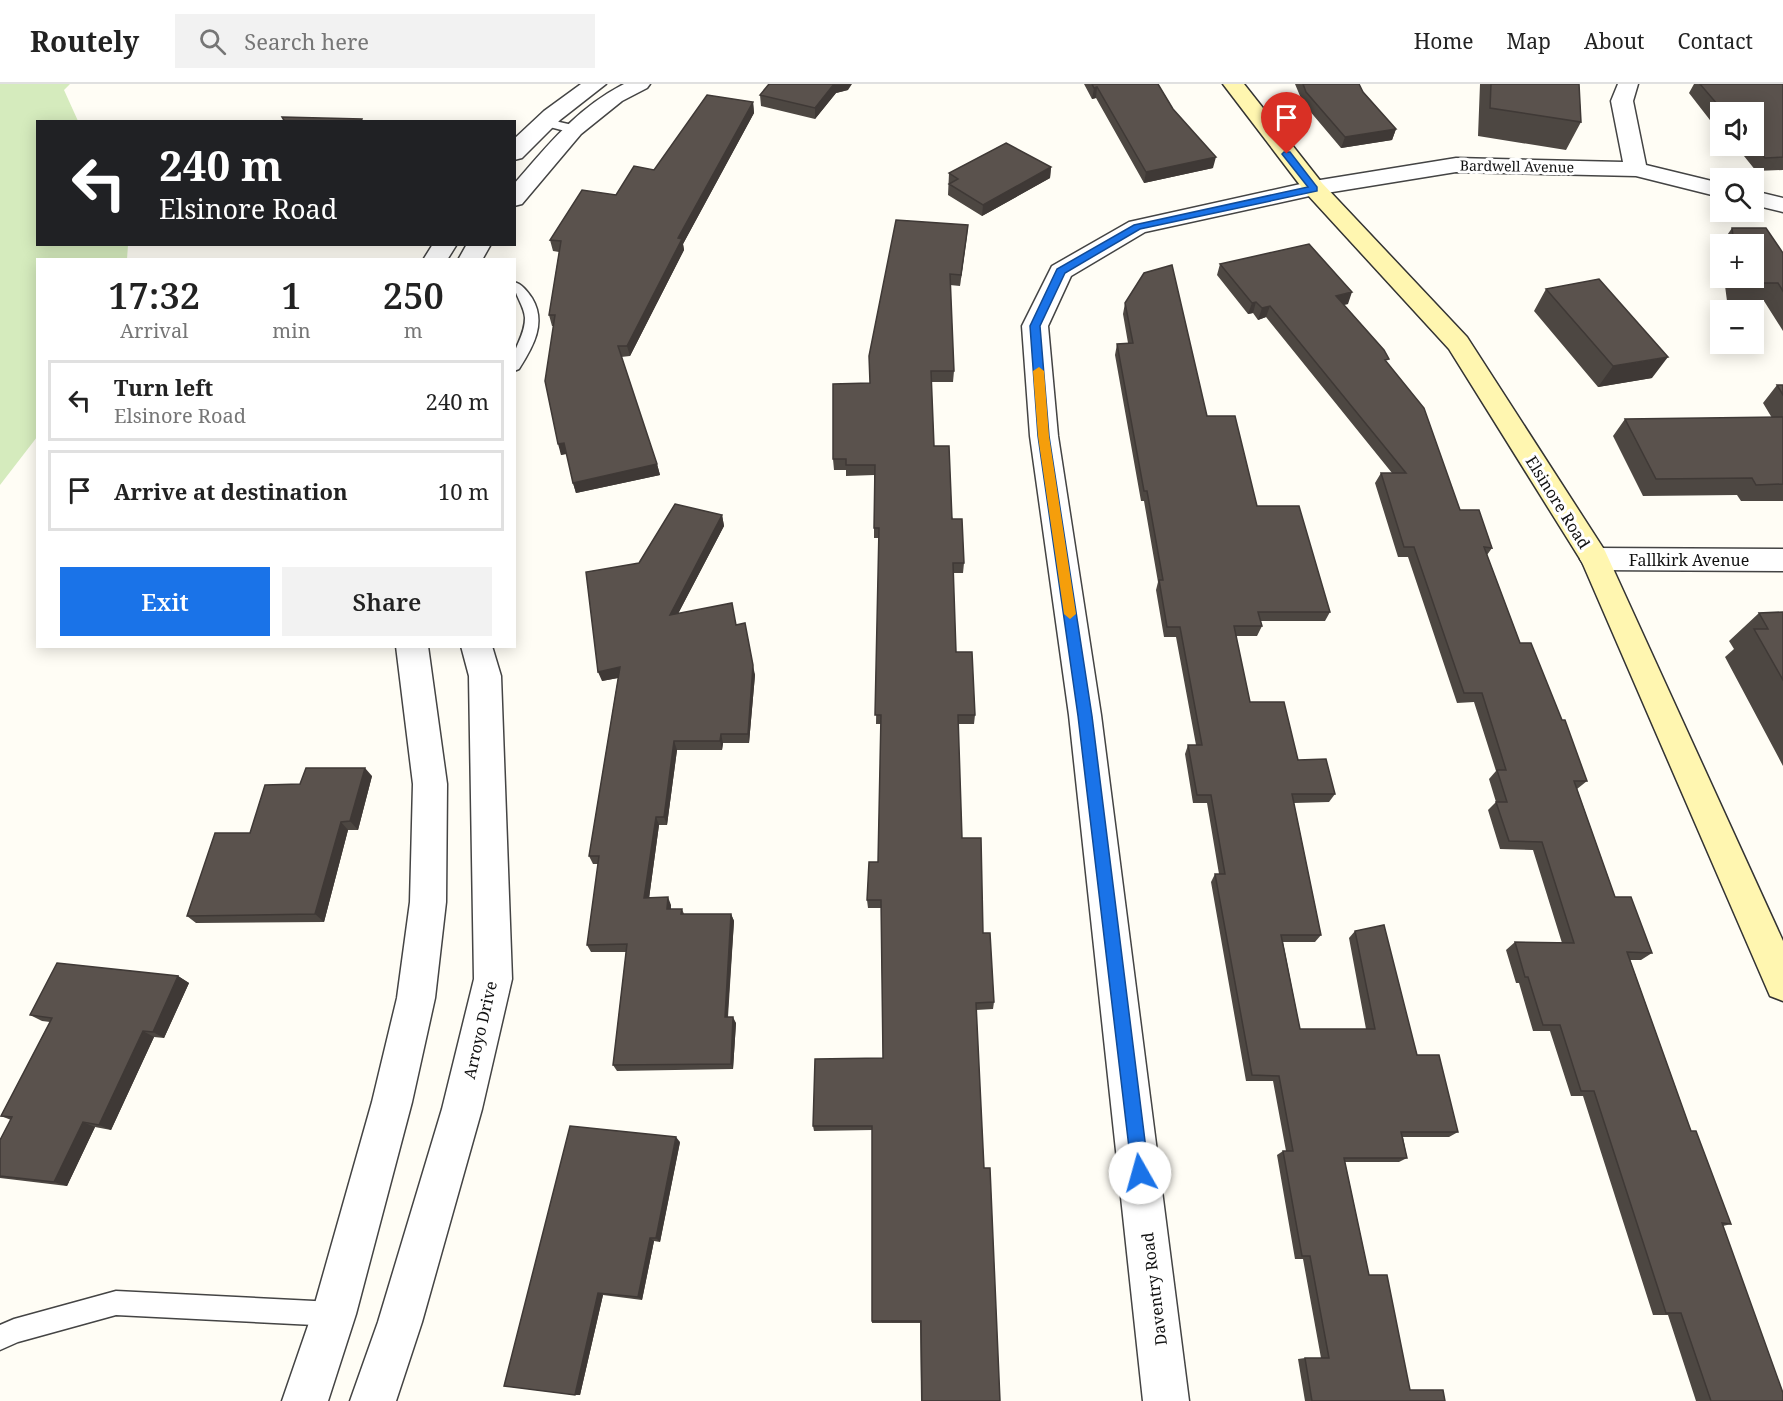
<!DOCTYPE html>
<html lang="en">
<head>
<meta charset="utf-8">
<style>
	:root { --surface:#fff; --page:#f2f2f2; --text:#222; --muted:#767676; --line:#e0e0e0; --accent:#1a73e8 }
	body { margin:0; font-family:"Noto Serif",serif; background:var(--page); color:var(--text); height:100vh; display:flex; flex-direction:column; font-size:22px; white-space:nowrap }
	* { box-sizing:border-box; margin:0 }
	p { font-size:20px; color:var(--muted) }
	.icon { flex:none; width:33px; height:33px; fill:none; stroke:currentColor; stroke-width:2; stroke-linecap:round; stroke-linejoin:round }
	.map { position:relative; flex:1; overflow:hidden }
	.details { position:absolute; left:36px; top:174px; width:480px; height:390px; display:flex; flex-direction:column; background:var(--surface); border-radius:0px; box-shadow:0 3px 15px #0003 }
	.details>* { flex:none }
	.hud { position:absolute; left:36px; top:36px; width:480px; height:126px; border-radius:0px; box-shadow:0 3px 15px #0003; background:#202124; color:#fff; overflow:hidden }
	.fabs { position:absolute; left:1710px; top:18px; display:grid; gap:12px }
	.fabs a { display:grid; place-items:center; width:54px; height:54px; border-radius:0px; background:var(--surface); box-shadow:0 3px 15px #0003; font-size:30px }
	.pin { position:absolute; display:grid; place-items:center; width:51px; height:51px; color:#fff; margin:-62px -26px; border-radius:50% 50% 50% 0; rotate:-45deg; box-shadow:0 0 6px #0007 }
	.pin .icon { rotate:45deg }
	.me { position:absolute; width:66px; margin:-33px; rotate:353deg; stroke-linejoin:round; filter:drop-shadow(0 0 4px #0008) }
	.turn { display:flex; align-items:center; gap:21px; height:126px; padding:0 24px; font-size:27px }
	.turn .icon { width:78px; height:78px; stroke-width:2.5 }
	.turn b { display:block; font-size:42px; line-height:51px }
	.eta { display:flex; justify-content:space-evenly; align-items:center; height:102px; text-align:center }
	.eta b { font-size:36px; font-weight:600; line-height:42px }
	.action { display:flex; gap:12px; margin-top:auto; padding:12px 24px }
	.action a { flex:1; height:69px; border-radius:0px; background:var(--accent); color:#fff; font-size:24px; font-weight:600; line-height:69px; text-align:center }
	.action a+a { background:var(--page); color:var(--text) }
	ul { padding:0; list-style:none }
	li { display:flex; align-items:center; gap:18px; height:81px; margin:0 12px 9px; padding:0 12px; border:3px solid var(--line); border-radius:0px }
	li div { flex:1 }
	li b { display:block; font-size:22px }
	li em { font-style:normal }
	header { display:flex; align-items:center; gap:36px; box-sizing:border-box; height:84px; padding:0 30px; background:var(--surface); border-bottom:2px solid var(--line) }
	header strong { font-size:28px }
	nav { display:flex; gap:33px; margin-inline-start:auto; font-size:21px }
	.search { width:420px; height:54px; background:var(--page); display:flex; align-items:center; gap:15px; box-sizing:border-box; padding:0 21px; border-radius:0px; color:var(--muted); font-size:22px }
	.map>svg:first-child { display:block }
</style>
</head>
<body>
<header>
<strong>Routely</strong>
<div class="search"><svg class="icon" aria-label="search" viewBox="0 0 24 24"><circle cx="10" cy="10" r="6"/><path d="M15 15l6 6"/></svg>Search here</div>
<nav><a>Home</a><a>Map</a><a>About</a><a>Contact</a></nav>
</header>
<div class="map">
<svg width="1783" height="1317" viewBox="0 0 1783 1317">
	<rect width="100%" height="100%" fill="#fffdf5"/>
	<path fill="#d5ebbd" d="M0,0H70L64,6L78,37L38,38V160L128,161L127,175L38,176L37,353L0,401Z"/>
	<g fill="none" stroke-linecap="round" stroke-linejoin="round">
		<g stroke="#444" stroke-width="3">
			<path id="lane" d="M546,35L577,42L579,45L573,49L542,41L540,39Z
				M514,198C522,200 527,207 532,214C547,239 533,263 519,285L514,287C514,280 513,273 515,267C519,256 525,247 525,234C524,220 514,212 514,198Z
				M116,1207L334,1218L342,1222L346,1230L342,1238L334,1242L116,1231L18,1258L0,1266V1241L14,1235Z"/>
		</g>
		<g stroke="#444" stroke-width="3">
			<path id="street" d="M581,0H606L560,36L522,74L514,76V55L544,27Z
				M624,0H650L647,4L622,17L581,50L522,120L514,122V100C549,60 576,25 624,0Z
				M1618,0H1638L1633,17L1646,81L1720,99V113L1636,92L1456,88L1314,111L1145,148L1071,192L1048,242L1058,352L1101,631L1189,1317H1143L1069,631L1030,352L1022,242L1052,182L1129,138L1314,97L1456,74L1623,78L1611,17Z
				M1754,107L1783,114V128L1754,121Z
				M433,160H457L447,176H423Z
				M467,160H491L482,176H458Z
				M1595,464L1783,465V487L1595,486L1585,483L1580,475L1585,467Z
				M396,562H428L447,700L446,818L435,914L412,1018L356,1230L328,1317H282L312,1230L372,1018L397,914L410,818L413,700Z
				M461,562H492L501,592L512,895L482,1025L422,1238L396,1317H350L378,1238L442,1025L474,895L469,592Z"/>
		</g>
		<g stroke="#333" stroke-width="3">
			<path id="secondary" d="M1223,0H1244L1322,99L1467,253L1605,467L1783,857V917L1770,912L1582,478L1449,265L1306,109Z"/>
		</g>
		<use href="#lane" fill="#fff" fill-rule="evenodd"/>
		<use href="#street" fill="#fff" fill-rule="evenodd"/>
		<use href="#secondary" fill="#fff6b0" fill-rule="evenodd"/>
	</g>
	<path fill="#4d4742" d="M1084,0H1158L1173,25L1213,84L1144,99L1096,14L1092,15Z
		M1295,0H1359L1363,8L1396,45L1392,56L1341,64L1303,19Z
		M1480,0H1579L1581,38L1566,66L1478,52Z
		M1694,0H1783V86L1756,87L1736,62H1754V28H1720V49L1689,9Z
		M848,6L836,9L815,35L761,22L760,11Z
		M753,18L754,29L683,160L684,166L630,272L621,273L657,380L660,391L576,409L573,399L567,370L561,371L553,242H552L549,231L559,168L553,167L550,156Z
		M1051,83L1050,94L982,132L948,111L949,89Z
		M968,141L960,202L950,201L954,287L953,298H931L934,362L964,479L963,489H953L956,568L975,631L974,640H958L962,754L983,849L994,918L993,925L976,926L984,1084L1000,1317H921L920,1239H872V1046L814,1047L813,1042L883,974L881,824H868L867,816L878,778L881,640H876L879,454H874V391L846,392V386H834L833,375L870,299Z
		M1732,144L1783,169V247L1764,217H1727L1724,194H1754V160H1721Z
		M1220,180L1348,220L1343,221L1387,279L1460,426L1492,464L1487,471L1520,559L1562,636L1587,697L1577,705L1615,813L1652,869L1641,876H1630L1691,1047L1731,1140L1723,1142L1783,1317H1696L1668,1231H1653L1583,1012H1571L1550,947H1533L1519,899H1516L1506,866L1515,858L1562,859L1533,766L1500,765L1488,726L1496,718L1489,695L1496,687L1474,618L1457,619L1408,473H1398L1375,399L1381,389H1392L1266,233L1258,236L1253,229L1248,230L1217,191Z
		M1546,205L1652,294L1598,303L1534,227Z
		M1125,219L1207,332L1257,422L1330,528L1325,537H1260L1262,542L1257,552H1236L1250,618L1298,676L1335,710L1329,718L1294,719L1321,851L1315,858H1283L1300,945H1366L1349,854L1355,847L1417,971L1458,1048L1449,1053H1403L1407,1074L1399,1078H1345L1369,1191L1410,1306L1445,1317H1305L1298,1275L1305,1274H1321L1303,1175H1295L1277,1071L1283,1067H1286L1273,997H1246L1211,798L1215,790H1219L1207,719H1193L1185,670L1188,661H1196L1176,553H1164L1156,506L1158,498L1144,417H1141L1115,271L1117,260L1128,259L1123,230Z
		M1777,301H1783V417H1741L1737,411L1643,412L1613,352L1625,335L1772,334L1763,319Z
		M722,431L724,442L678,530L736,541L755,591L749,659H723L722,666H677L667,741H659L649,814L671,821V825H682L684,830H731L734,837L728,933L736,939L733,985L617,987L613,981L626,868H591L587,861L598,780H593L589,772L618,594L602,597L639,479Z
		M1783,528V682L1725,573L1734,565L1729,557L1759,529Z
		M372,692L358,746H348L324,838L196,839L187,832L250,749L300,700Z
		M178,892L189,899L164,954L154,953L111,1046L95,1043L67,1102L0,1094V1056L11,1036L1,1032L50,938L42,937L30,931Z
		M680,1058L660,1158L654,1157L642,1216L603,1211L580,1311L504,1302Z"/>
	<path fill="#3f3936" d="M834,0H852L848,6L836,9L815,35V24Z
		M1097,3L1096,14L1092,15L1094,4Z
		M753,18L754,29L683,160L684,166L630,272L627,262L678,154Z
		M1396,45L1392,56L1341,64L1345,53Z
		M1216,73L1213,84L1144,99L1146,88Z
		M1051,83L1050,94L982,132L983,121Z
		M968,141L967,152L960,202L961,191Z
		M1352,208L1348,220L1332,223L1336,212Z
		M1256,218L1253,229L1248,230L1252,219Z
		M1270,222L1266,233L1258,236L1262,224Z
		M1668,273L1652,294L1598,303L1613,282Z
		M564,359L568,369L561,371L558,360Z
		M657,380L660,391L576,409L573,399Z
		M722,431L724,442L672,541L670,531Z
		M753,581L755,591L749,659L748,650Z
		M620,583L623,593L602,597L598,588Z
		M721,650L723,659L722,666L720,657Z
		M674,657L677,666L667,741L664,733Z
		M365,684L372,692L358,746L350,737Z
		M656,733L659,741L648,822L644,814Z
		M341,738L348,746L324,838L315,830Z
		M668,813L671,821L670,833L667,825Z
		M731,830L734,837L727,939L725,933Z
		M178,892L189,899L164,954L153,948Z
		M733,933L736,939L733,985L731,980Z
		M143,947L154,953L111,1046L99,1041Z
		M83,1038L95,1043L67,1102L54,1098Z
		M676,1053L680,1058L660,1158L656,1154Z
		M650,1154L654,1157L642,1216L638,1213Z
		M598,1209L603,1211L580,1311H575Z"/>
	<path fill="#5a524d" stroke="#3f3936" stroke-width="1.5" d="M769,0H834L815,24L760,11Z
		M1092,0H1158L1173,25L1216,73L1146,88L1097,3L1094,4Z
		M1303,0H1359L1363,8L1396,45L1345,53L1306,8Z
		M1491,0H1579L1581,38L1490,24Z
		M1700,0H1783V73L1765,74L1754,59V28H1724Z
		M707,11L753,18L678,154L682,155L627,262H618L657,380L573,399L564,359L558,360L545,297L555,231H549L561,157L550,156L582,106L616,111L634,82L654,86Z
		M282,33L362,35L361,38H285Z
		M1006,59L1051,83L983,121L949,100L958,95L949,89Z
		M896,136L968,141L961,191L950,190L954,287H931L934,362H949L952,435H962L964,479H953L956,568H972L975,631H958L962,754H981L983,849H990L994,918L976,919L984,1084H990L1000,1317H922L921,1237H872V1042H813L815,975L883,974L881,816H867L869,778H878L881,631H875L879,444H874L875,381H846V375H833V300L870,299L869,272Z
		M1732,144H1766L1783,169V207L1778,199H1740L1739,194H1754V160H1734Z
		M1309,160L1352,208L1336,212L1384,266L1389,275L1385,276L1424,324L1460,426H1479L1492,464L1484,463L1520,559H1531L1562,636H1565L1587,697H1574L1615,813H1631L1652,869L1627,868L1691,1047H1696L1731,1140L1722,1139L1783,1309V1317H1711L1681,1229H1666L1594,1007H1581L1560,941H1543L1528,893H1525L1515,858L1574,859L1542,758L1509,757L1496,718H1507L1497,686H1506L1482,609H1464L1414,463H1404L1381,389H1406L1270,222L1262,224L1256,218L1252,219L1220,180Z
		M1172,181L1207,332H1235L1257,422H1299L1330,528H1258L1262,542H1234L1250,618H1284L1298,676L1326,675L1335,710H1292L1321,851H1281L1300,945H1375L1355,847L1384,841L1417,971H1439L1458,1048H1401L1407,1074H1344L1369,1191H1387L1410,1306H1443L1445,1317H1312L1305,1274H1329L1310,1172H1302L1283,1067H1293L1279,992L1252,991L1215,790H1225L1211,711H1197L1188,661H1202L1180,543H1167L1159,496H1163L1147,407H1144L1117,260L1133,259L1125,219L1144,189Z
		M1599,195L1668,273L1613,282L1546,205Z
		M1777,301H1783V311Z
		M1783,333V400L1756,401L1752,394L1656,395L1625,335Z
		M675,420L722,431L670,531L732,519L736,541L745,539L753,581L748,650H721L720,657H674L664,733H656L644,814L668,813L667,825H682L681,830H731L725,933H733L731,980L613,981L627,860L587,861L599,772H589L620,583L598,588L586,488L639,479Z
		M1783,528V596L1754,545H1768L1759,529Z
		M306,684H365L350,737L341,738L315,830L187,832L215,749H250L265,701L300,700Z
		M57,879L178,892L153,948L143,947L99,1041L83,1038L54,1098L0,1092V1056L12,1033L1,1032L52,934L30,931Z
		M570,1042L676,1053L656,1154H650L638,1213L598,1209L575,1311L504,1302Z"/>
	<path fill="#1a73e8" stroke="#114b97" stroke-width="1.5" d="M1284,68H1290L1317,103V107L1140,145L1065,189L1040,242L1049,352L1092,632L1149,1089L1146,1095L1140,1098L1134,1095L1132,1089L1078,632L1038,352L1030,242L1057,185L1134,141L1308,103L1282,70Z"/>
	<path fill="#f59e0b" d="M1039,283L1044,287L1049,352L1076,530L1070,535L1064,530L1038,352L1033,287Z"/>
	<g text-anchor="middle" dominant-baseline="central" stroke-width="6" stroke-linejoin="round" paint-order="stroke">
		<g font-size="14" fill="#111" stroke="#fff">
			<text transform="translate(1517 82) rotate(1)">Bardwell Avenue</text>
		</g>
		<g font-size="16" fill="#111" stroke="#fff">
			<text transform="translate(1558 418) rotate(58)">Elsinore Road</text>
			<text x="1689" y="476">Fallkirk Avenue</text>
			<text transform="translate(480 946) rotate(-77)">Arroyo Drive</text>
			<text transform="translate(1154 1205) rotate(-97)">Daventry Road</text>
		</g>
	</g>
</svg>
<div class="fabs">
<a><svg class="icon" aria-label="sound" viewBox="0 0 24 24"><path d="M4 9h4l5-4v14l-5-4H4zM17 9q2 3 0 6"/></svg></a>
<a><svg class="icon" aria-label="search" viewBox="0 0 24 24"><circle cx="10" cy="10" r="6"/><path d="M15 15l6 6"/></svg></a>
<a>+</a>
<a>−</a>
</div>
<div class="pin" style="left:1287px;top:70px;background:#d93025"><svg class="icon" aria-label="arrive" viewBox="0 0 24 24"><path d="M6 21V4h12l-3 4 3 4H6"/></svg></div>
<svg class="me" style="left:1140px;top:1089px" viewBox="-20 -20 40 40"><circle r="19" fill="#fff"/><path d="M0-13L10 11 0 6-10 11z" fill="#1a73e8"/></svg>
<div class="hud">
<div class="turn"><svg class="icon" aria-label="left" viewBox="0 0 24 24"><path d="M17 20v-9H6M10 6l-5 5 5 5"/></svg><div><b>240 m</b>Elsinore Road</div></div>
</div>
<section class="details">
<div class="eta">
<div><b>17:32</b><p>Arrival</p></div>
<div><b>1</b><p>min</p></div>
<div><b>250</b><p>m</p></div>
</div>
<ul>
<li><svg class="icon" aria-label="left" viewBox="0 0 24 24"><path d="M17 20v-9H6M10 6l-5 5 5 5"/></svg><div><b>Turn left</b><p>Elsinore Road</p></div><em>240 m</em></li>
<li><svg class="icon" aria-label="arrive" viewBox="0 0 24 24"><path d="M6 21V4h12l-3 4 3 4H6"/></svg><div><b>Arrive at destination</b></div><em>10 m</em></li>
</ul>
<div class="action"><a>Exit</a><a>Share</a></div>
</section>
</div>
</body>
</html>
